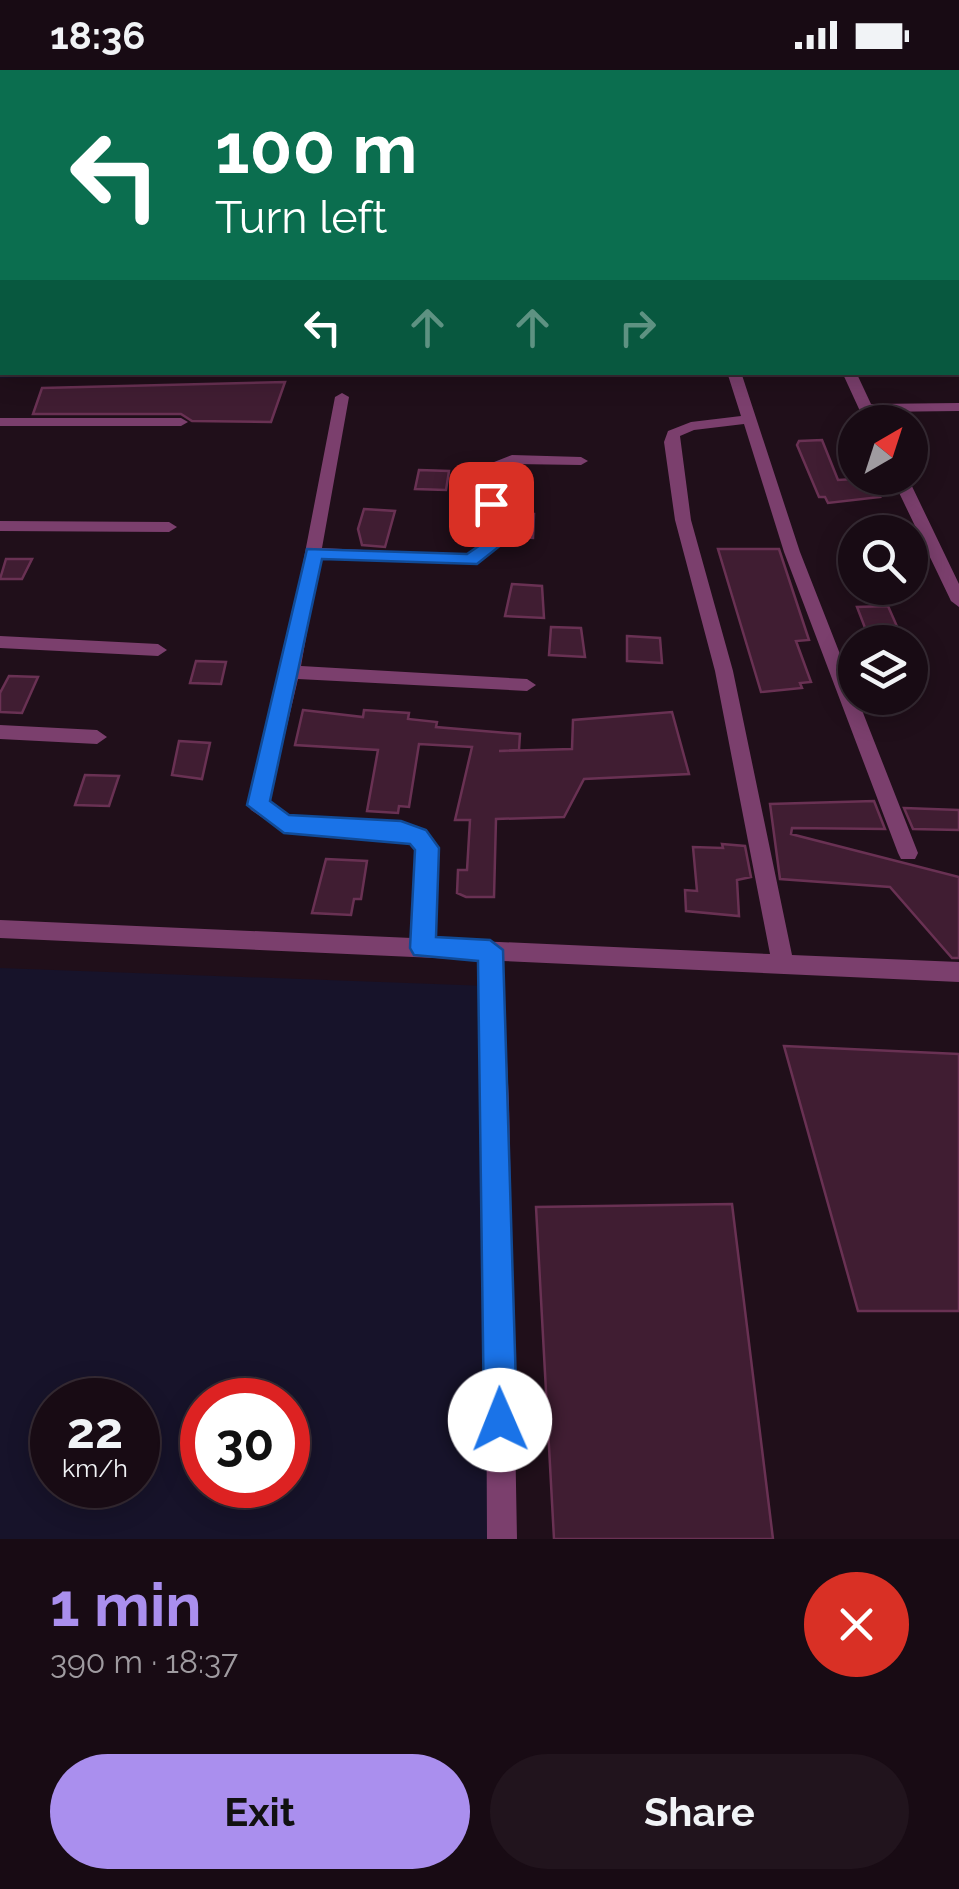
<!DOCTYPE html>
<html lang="en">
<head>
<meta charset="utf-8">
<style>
	:root { --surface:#180b14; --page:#21141d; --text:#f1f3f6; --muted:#9f9ba0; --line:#362b34; --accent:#aa8fee }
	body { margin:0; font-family:Raleway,sans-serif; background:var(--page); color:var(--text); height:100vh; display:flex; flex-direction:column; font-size:38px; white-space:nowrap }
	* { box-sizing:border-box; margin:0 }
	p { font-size:32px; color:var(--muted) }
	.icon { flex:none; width:55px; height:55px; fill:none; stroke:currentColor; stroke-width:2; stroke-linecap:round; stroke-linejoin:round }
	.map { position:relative; height:1469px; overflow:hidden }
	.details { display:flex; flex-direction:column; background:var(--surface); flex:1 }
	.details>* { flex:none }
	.top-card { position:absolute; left:0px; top:0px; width:960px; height:305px; box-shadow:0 5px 25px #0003,0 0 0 2px var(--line); background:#0b6e4f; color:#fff; overflow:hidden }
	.needle { width:65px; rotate:39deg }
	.tools { position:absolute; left:838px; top:335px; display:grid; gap:20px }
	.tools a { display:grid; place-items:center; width:90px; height:90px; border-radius:50%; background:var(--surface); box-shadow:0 5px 25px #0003,0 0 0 2px var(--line); font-size:50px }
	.speed { position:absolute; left:30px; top:1308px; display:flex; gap:20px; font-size:50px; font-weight:700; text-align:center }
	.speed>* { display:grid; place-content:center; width:130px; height:130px; border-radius:50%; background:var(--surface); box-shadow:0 5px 25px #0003,0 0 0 2px var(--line); line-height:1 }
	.speed small { font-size:25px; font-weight:400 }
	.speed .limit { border:15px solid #d22; background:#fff; color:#111 }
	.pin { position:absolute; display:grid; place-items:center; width:85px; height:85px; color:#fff; margin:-42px; border-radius:20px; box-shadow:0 5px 15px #0006 }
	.me { position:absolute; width:110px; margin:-55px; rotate:359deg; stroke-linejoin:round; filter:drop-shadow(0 0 8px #0008) }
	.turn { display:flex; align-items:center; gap:35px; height:210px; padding:0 50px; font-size:45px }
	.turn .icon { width:130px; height:130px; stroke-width:2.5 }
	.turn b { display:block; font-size:70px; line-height:85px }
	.lanes { display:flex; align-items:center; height:95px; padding:0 50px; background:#0003; justify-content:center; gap:50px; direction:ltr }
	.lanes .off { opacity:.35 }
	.round { display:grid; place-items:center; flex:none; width:105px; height:105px; border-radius:52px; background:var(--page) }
	.overview { display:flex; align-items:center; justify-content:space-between; height:170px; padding:0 50px }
	h1 { font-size:60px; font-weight:700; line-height:75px; color:var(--accent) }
	.action { display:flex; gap:20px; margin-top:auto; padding:20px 50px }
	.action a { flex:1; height:115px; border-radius:60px; background:var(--accent); color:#111; font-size:40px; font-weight:700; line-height:115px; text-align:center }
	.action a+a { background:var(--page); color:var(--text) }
	.status { display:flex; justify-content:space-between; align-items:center; height:70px; padding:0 50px; background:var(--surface); direction:ltr }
	.status svg { height:28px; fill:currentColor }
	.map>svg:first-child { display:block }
</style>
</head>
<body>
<div class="status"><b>18:36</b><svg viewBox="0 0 49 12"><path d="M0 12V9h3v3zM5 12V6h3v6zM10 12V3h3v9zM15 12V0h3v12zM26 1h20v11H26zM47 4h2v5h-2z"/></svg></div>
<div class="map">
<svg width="959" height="1469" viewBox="0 0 959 1469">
	<rect width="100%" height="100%" fill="#200f1a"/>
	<path fill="#17132a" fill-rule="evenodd" d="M0,163L2,302L224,303L0,308Z
		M0,898L488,916L502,1469H0ZM52,1330H138V1415H52ZM202,1330H288V1415H202Z"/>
	<path fill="#401d32" stroke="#693153" stroke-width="2.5" d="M285,312L271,352L192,351L181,344H33L42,318Z
		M822,370L838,410L871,408L880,427L828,433L825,427H819L797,375L799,371Z
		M419,400L449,401L446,420L415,419Z
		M364,439L395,441L385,477L362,475L358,459Z
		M507,443L534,444L533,468L505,466Z
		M718,479H779L809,570L796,571L811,612L800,613L802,618L761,622Z
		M6,489H32L22,509H0Z
		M512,514L542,516L544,548L505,546Z
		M888,536L899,561L867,563L857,537Z
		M551,557L581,558L585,587L549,585Z
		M627,566L660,568L662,593L627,591Z
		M196,591L226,592L221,614L190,613Z
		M9,606L38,607L22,643L0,642V623Z
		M303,640L363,647L364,640L409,643L408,649L437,652L436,657L520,664L519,680L499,681L572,679L573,650L672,642L689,704L584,709L564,747L496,749L494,827H466L457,823L458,800H467L470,750H455L472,677L419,674L409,737L399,736L398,743L367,741L378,680L295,675Z
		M179,671L210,673L202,709L172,705Z
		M85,705L119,706L109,736L75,735Z
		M874,731L885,759L792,758L791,764L959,807V888H952L890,817L780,809L770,734Z
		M904,738L959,740V760L913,759Z
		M722,774L745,776L751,807L737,810L739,846L686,841L685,820L697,821L693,777L723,778Z
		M326,789L367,791L361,829H354L351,845L312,843Z
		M784,976L959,984V1241H858Z
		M732,1134L773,1469H554L536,1137Z"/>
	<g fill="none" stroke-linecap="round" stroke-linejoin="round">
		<path fill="#7b3f6d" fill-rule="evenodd" d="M255,0H265L266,2H257Z
			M575,0H586L588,2H578Z
			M661,0H673L675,2H664Z
			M0,11L2,12V18L0,17Z
			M0,49L2,50V57L0,56Z
			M958,59H959V65H958Z
			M958,115H959V121H958Z
			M958,144H959V150H958Z
			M0,154H2V160H0Z
			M958,178L959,179V189L958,188Z
			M958,260H959V268H958Z
			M727,302H741L800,482L918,783L915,789H901L898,783L784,482L744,354L694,360L680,366L691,450L733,601L792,885L959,892V912L502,891L509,1033L517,1469H487L485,1033L479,890L0,868V850L412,868L417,780L411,773L399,768L284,762L251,740L248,735L282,602L335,327L342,323L349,327L322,478L468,485L484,473L481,414L489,394L512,385L581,387L588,391L581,395L514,394L500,400L496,414L500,475L477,494L320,488L301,596L527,609L536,615L527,621L298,609L269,732L288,746L401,752L425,761L437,778L434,869L770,884L715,601L675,450L664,372L668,361L691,352L741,346Z
			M842,302H856L871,334L959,333V341L875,342L879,352H865Z
			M0,348H181L188,352L181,356H0Z
			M892,408H908L959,514V537L951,531Z
			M0,451L169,452L177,457L169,462L0,461Z
			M0,566L158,574L167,580L158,586L0,578Z
			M0,655L97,660L107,667L97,674L0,669Z"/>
	</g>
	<path fill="#1a73e8" stroke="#114b97" stroke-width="2.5" d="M491,429L500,434L501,475L477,494L322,489L270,731L289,745L401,751L426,760L439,778L436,867L490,870L503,880L517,1350L512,1362L500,1367L489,1362L484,1350L478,891L414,885L410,878L415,780L410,774L284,763L247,735L307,479L467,484L483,473L482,434Z"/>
</svg>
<div class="tools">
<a><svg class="needle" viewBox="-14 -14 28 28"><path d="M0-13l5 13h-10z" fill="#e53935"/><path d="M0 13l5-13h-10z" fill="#9f9ba0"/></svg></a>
<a><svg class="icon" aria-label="search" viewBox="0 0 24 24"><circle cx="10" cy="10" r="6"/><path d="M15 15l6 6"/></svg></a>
<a><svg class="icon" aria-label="layers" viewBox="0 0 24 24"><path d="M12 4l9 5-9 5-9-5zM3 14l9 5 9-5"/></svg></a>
</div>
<div class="speed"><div>22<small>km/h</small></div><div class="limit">30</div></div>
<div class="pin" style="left:491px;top:434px;background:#d93025"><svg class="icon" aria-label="arrive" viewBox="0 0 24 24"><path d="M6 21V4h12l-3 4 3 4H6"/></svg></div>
<svg class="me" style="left:500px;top:1350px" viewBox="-20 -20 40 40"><circle r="19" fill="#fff"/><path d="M0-13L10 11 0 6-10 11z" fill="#1a73e8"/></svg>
<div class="top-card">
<div class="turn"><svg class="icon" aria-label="left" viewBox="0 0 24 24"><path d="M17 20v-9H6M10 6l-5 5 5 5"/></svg><div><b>100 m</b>Turn left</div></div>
<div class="lanes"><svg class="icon" aria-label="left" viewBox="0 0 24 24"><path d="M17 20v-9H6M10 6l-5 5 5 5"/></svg><svg class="icon off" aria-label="ahead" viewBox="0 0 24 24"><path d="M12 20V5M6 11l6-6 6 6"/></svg><svg class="icon off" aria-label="ahead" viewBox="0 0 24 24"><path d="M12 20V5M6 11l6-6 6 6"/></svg><svg class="icon off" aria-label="right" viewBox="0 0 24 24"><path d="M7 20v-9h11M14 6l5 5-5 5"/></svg></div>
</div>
</div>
<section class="details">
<div class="overview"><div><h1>1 min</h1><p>390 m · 18:37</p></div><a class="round" style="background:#d93025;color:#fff"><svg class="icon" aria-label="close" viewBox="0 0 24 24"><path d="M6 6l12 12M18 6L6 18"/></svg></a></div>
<div class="action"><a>Exit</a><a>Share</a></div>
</section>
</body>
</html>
